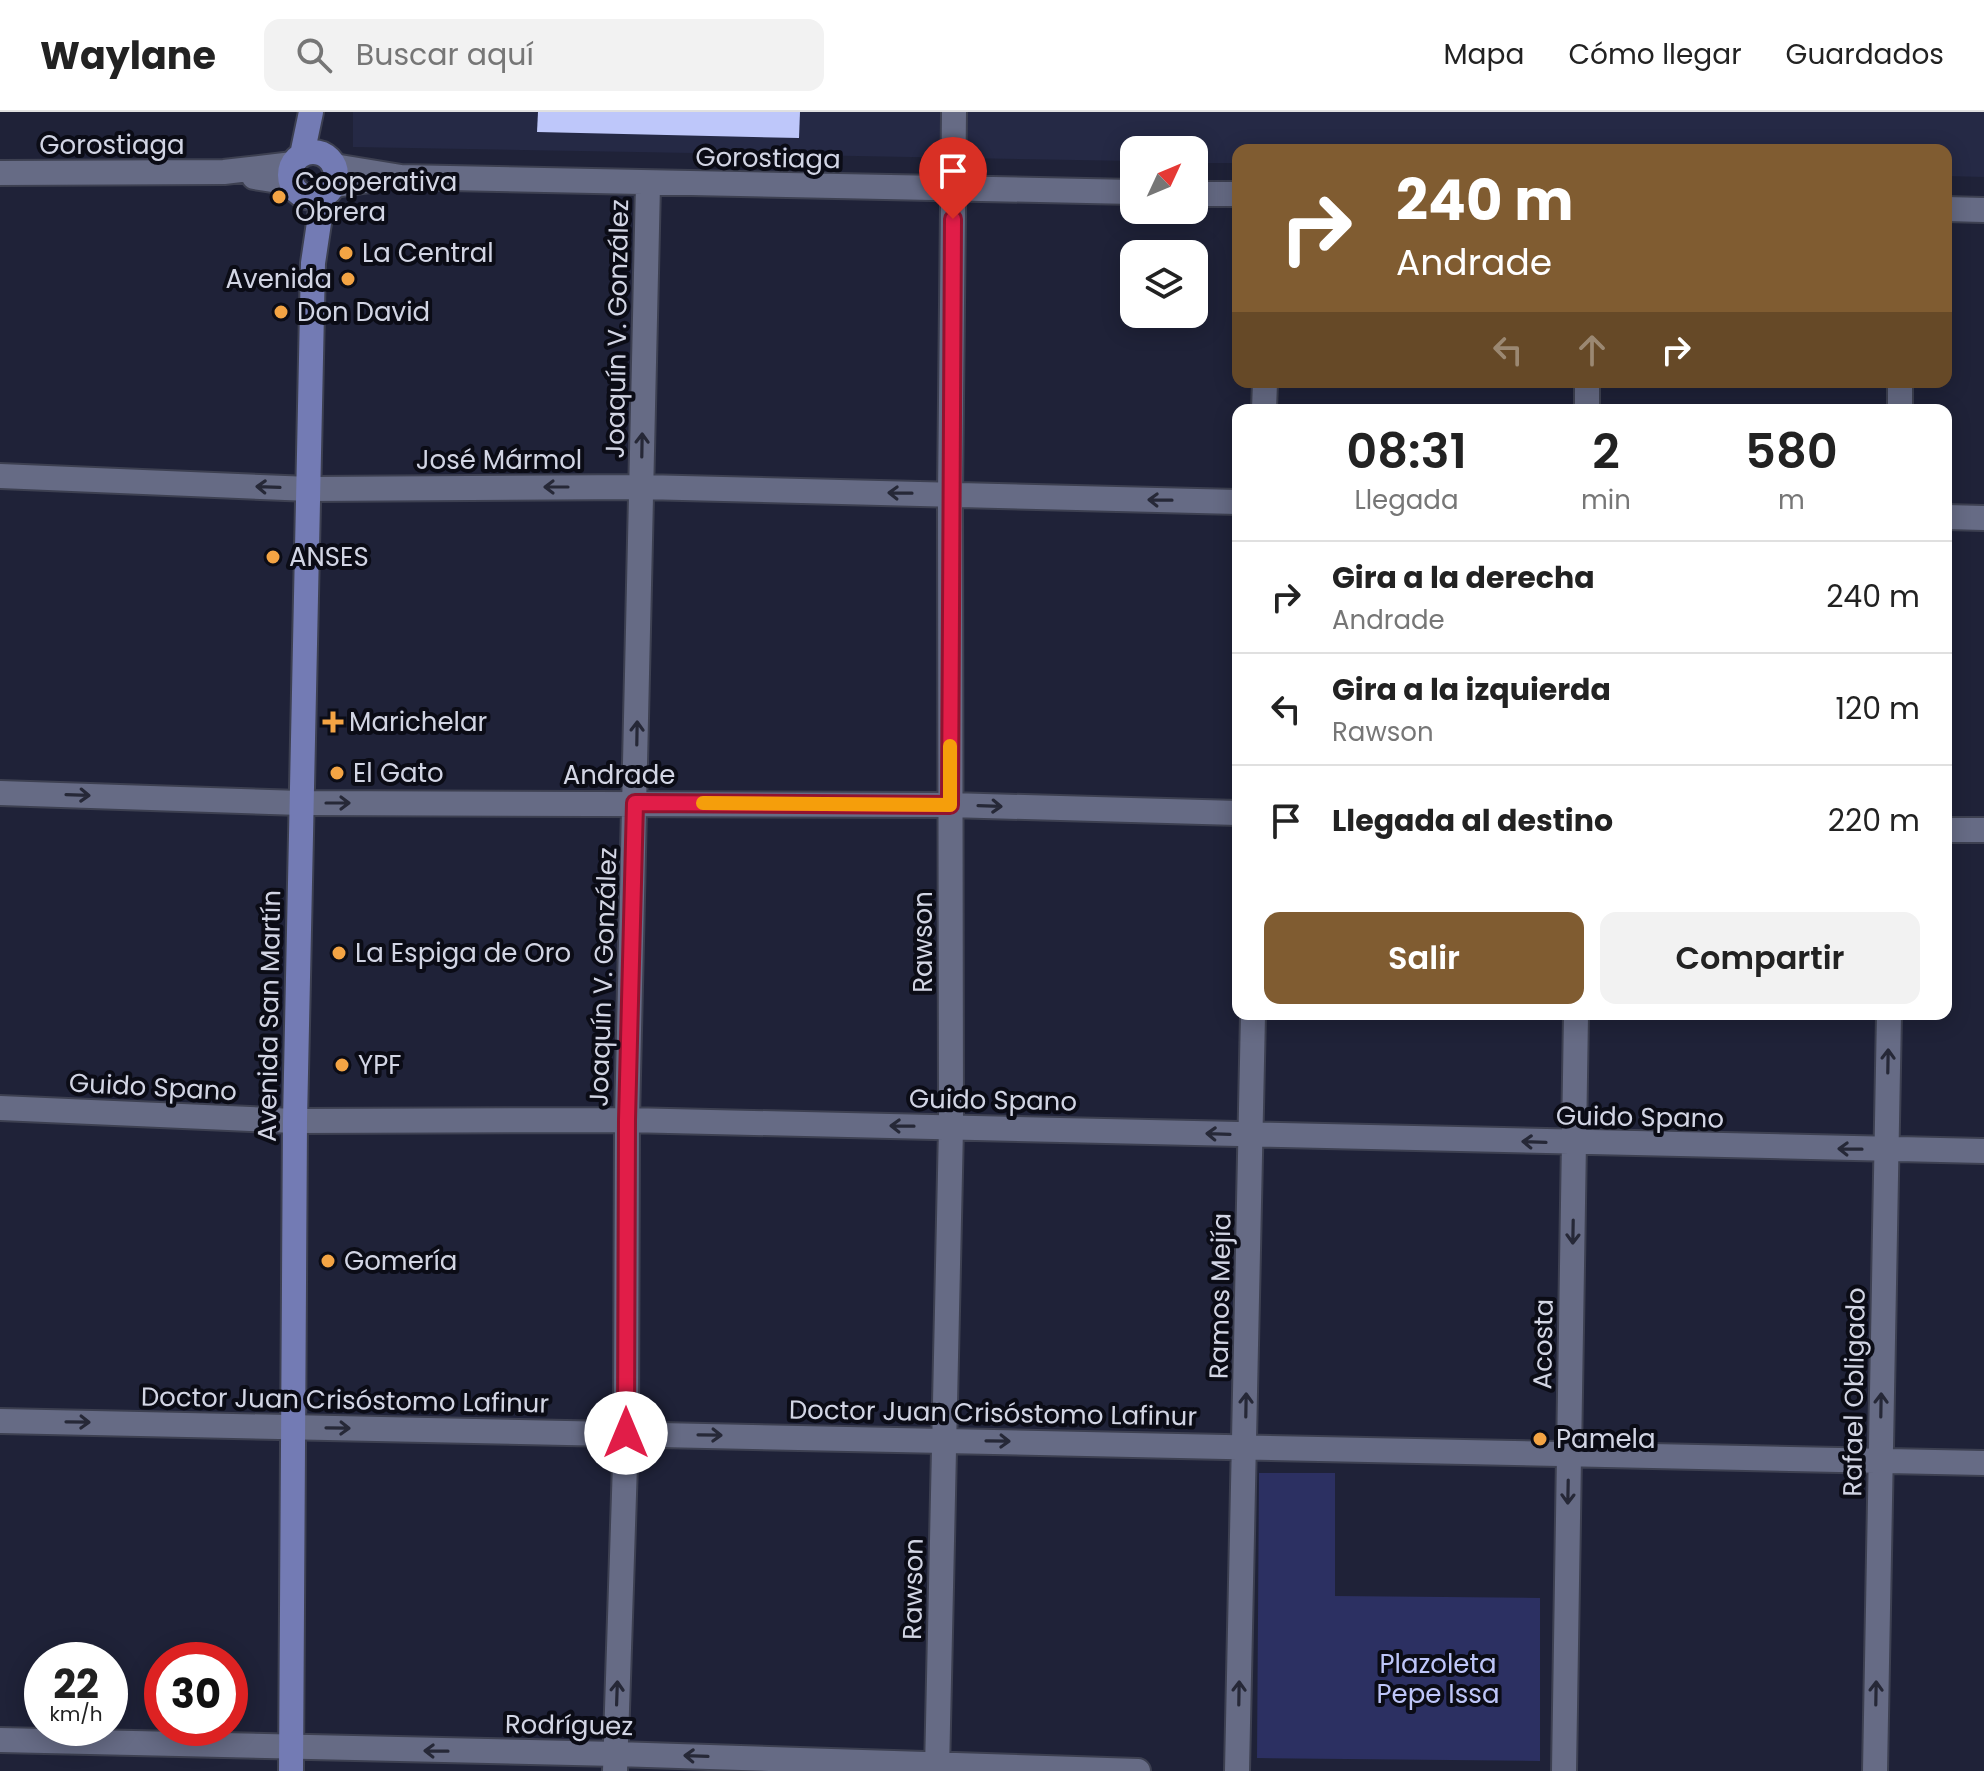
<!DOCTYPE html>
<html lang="es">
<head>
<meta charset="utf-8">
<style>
	:root { --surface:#fff; --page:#f2f2f2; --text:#222; --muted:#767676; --line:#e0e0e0; --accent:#805c31 }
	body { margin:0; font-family:Poppins,sans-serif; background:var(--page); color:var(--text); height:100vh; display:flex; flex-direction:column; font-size:30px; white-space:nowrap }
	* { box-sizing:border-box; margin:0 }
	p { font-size:26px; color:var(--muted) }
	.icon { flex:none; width:44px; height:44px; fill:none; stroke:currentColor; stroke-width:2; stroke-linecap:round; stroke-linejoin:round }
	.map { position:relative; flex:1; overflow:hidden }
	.drawer { position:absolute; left:1232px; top:292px; width:720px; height:616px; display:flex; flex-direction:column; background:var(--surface); border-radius:16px; box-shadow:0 4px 20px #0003 }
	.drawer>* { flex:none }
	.top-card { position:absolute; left:1232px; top:32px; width:720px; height:244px; border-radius:16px; box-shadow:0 4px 20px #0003; background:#805c31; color:#fff; overflow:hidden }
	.needle { width:52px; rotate:46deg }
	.fabs { position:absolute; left:1120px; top:24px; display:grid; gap:16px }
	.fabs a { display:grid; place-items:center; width:88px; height:88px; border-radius:16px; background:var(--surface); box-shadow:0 4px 20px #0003; font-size:40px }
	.speed { position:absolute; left:24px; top:1530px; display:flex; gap:16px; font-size:40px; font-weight:700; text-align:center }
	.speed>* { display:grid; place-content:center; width:104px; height:104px; border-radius:50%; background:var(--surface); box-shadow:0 4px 20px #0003; line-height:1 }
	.speed small { font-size:20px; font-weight:400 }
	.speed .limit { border:12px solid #d22; background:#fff; color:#111 }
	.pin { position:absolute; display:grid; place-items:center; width:68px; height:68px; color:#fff; margin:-82px -34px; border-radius:50% 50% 50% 0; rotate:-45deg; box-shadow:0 0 8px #0007 }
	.pin .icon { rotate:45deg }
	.me { position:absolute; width:88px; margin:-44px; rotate:0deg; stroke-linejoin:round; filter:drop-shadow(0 0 6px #0008) }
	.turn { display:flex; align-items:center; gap:28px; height:168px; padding:0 32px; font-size:36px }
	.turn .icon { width:104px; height:104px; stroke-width:2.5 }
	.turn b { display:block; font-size:56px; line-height:68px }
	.lanes { display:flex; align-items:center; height:76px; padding:0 32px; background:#0003; justify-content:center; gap:40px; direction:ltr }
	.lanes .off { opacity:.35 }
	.eta { display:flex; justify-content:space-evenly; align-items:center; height:136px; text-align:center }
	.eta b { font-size:48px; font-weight:600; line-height:56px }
	.button { display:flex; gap:16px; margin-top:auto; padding:16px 32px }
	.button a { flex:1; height:92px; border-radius:16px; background:var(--accent); color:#fff; font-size:32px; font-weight:600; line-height:92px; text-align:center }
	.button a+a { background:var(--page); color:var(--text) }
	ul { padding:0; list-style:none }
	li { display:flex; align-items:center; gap:24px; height:112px; padding:0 32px; border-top:2px solid var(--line) }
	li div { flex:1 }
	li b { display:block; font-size:30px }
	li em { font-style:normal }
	header { display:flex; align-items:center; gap:48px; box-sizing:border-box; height:112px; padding:0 40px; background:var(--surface); border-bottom:2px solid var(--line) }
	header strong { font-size:38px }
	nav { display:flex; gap:44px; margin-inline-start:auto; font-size:28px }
	.search { width:560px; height:72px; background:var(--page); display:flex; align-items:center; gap:20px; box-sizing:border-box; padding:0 28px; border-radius:16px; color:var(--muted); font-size:30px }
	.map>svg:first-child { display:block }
</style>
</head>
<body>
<header>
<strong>Waylane</strong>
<div class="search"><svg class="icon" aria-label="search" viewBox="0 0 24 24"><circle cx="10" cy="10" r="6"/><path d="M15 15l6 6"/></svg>Buscar aquí</div>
<nav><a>Mapa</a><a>Cómo llegar</a><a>Guardados</a></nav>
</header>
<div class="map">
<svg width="1984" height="1659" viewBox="0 0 1984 1659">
	<rect width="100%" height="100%" fill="#1f2238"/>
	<path fill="#252945" d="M353,0H1984V65L1946,64V38H1238V51H1194V38H1134V49L353,35Z"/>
	<path fill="#2c3062" d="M1259,1361H1335V1484L1540,1486V1649L1257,1646Z"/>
	<path fill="#bec7fa" d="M538,0H800L799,26L537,20Z"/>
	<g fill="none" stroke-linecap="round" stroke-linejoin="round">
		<g stroke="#3d4051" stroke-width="28">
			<path id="minor" d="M334,54L401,65L1134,80
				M0,61L224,60L293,52
				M254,65L292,71
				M334,73L371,68
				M1194,82H1238
				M1946,97L1984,98
				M1264,298L1265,270
				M1587,298V270
				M1900,298V270
				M0,364L310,377L642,375L1238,390
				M1946,405L1984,406
				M0,681L301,691L950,693L1238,701
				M1946,718H1984
				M0,996L295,1009L627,1008L1984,1039
				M0,1309L1984,1351
				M0,1628L616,1642L1138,1659
				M615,1659L626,1321L627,1008L648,72
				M937,1659L951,1015L950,383L954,0
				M1237,1659L1253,902
				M1564,1659L1576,902
				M1875,1659L1889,902"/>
		</g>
		<g stroke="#3d4051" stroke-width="28">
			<path id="major" d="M290 63a23 23 0 1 1 46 0a23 23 0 1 1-46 0Z
				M302,43L311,0
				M291,1659L295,1009L313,151L323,84"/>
		</g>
		<use href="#minor" stroke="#666b85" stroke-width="24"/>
		<use href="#major" stroke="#737bb4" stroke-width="24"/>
	</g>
	<defs><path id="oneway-shaft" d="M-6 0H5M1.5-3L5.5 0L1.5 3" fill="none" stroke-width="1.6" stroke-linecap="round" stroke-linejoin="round" transform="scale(2)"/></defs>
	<g stroke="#262837">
		<use href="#oneway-shaft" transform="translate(642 333) rotate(-89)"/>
		<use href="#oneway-shaft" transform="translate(268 375) rotate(-178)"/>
		<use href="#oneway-shaft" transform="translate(556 375) rotate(180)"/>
		<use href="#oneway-shaft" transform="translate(900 381) rotate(-179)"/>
		<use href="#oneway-shaft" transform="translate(1160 388) rotate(-179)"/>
		<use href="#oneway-shaft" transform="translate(637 621) rotate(-89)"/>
		<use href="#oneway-shaft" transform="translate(78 683) rotate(2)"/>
		<use href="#oneway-shaft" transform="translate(338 691)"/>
		<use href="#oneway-shaft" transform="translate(990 694) rotate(2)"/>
		<use href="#oneway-shaft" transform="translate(1888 949) rotate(-89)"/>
		<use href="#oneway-shaft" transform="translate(902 1014) rotate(-179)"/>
		<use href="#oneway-shaft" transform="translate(1218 1022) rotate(-178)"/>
		<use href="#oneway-shaft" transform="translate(1534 1030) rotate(-178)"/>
		<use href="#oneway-shaft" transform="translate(1850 1037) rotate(-179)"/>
		<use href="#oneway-shaft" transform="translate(1573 1120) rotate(91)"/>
		<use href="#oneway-shaft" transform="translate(1246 1293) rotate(-89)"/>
		<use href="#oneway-shaft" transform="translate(1881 1293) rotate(-89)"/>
		<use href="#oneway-shaft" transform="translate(78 1310) rotate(1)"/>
		<use href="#oneway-shaft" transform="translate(338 1316) rotate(1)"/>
		<use href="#oneway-shaft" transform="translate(710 1323) rotate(1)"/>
		<use href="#oneway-shaft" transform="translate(998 1329) rotate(1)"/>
		<use href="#oneway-shaft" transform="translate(1568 1380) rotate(91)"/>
		<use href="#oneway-shaft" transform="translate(617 1581) rotate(-88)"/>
		<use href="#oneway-shaft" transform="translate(1239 1581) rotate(-89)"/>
		<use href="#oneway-shaft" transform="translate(1876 1581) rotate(-89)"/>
		<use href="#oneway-shaft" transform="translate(436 1639) rotate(-179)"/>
		<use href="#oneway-shaft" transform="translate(696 1644) rotate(-178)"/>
	</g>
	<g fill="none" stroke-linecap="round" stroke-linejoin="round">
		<g stroke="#92132f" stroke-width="20">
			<path id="route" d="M626,1321L627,1008L635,691L950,693L953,107"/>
		</g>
		<use href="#route" stroke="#e11d48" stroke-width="14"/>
		<path stroke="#f59e0b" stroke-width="14" d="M703,691L950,693V634"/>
	</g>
	<g fill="#f4a444" stroke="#0b0c16" stroke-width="3">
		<circle cx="279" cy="85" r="8"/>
		<circle cx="346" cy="141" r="8"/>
		<circle cx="348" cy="167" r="8"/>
		<circle cx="281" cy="200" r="8"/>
		<circle cx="273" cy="445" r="8"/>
		<path d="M329 598h8v8h8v8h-8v8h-8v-8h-8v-8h8z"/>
		<circle cx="337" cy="661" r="8"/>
		<circle cx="339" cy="841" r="8"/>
		<circle cx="342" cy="953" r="8"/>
		<circle cx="328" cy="1149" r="8"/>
		<circle cx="1540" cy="1327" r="8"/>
	</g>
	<g text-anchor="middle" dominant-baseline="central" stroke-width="8" stroke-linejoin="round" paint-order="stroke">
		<g font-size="26" fill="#d2d5e4" stroke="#0b0c16">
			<text x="112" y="33">Gorostiaga</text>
			<text transform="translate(768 46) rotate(1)">Gorostiaga</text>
			<text transform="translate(617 217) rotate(-89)">Joaquín V. González</text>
			<text x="499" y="348">José Mármol</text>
			<text x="619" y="663">Andrade</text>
			<text transform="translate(923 830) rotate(-90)">Rawson</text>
			<text transform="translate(603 865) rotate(-88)">Joaquín V. González</text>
			<text transform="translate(269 904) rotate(-89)">Avenida San Martín</text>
			<text transform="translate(153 975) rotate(3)">Guido Spano</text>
			<text transform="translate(993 988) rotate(1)">Guido Spano</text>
			<text transform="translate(1640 1005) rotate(1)">Guido Spano</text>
			<text transform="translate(1220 1184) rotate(-89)">Ramos Mejía</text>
			<text transform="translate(1543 1232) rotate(-89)">Acosta</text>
			<text transform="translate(1854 1280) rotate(-89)">Rafael Obligado</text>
			<text transform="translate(345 1288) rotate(1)">Doctor Juan Crisóstomo Lafinur</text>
			<text transform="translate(993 1301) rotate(1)">Doctor Juan Crisóstomo Lafinur</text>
			<text transform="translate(913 1477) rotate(-89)">Rawson</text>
			<text transform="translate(569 1613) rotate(1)">Rodríguez</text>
		</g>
		<g font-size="26" fill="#d2d5e4" stroke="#0b0c16" text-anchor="start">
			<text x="295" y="70">Cooperativa<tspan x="295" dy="30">Obrera</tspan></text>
			<text x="362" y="141">La Central</text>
			<text x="332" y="167" text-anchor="end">Avenida</text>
			<text x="297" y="200">Don David</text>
			<text x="289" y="445">ANSES</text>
			<text x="349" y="610">Marichelar</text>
			<text x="353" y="661">El Gato</text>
			<text x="355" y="841">La Espiga de Oro</text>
			<text x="358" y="953">YPF</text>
			<text x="344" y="1149">Gomería</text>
			<text x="1556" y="1327">Pamela</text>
		</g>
		<g font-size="26" fill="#bec6f9" stroke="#0b0c16">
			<text x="1438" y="1552">Plazoleta<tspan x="1438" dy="30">Pepe Issa</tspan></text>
		</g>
	</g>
</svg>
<div class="fabs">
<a><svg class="needle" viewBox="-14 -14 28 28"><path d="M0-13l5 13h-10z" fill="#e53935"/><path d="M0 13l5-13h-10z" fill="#767676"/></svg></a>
<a><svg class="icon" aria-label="layers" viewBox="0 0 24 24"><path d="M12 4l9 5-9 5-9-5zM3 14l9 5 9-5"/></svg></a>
</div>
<div class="speed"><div>22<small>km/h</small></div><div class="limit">30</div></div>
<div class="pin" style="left:953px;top:107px;background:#d93025"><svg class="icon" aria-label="arrive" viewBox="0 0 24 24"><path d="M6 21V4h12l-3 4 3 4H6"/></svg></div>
<svg class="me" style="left:626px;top:1321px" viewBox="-20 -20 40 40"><circle r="19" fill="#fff"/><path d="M0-13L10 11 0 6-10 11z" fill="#e11d48"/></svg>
<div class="top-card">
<div class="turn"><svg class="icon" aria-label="right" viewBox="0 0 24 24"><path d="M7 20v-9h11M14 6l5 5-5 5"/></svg><div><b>240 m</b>Andrade</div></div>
<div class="lanes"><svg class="icon off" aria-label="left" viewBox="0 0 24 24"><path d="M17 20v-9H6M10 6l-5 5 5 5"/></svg><svg class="icon off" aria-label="ahead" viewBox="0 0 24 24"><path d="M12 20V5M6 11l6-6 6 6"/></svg><svg class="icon" aria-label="right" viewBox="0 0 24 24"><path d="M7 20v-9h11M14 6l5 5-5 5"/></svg></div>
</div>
<section class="drawer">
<div class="eta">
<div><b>08:31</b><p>Llegada</p></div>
<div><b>2</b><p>min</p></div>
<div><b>580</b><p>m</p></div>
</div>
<ul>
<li><svg class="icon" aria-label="right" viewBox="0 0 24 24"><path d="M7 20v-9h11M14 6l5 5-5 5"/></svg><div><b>Gira a la derecha</b><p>Andrade</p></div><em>240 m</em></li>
<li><svg class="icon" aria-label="left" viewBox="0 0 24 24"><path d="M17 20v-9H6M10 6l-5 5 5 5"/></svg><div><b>Gira a la izquierda</b><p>Rawson</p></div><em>120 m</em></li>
<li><svg class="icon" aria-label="arrive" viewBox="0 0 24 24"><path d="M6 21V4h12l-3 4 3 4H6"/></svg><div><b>Llegada al destino</b></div><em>220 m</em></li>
</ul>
<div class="button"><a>Salir</a><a>Compartir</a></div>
</section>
</div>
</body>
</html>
